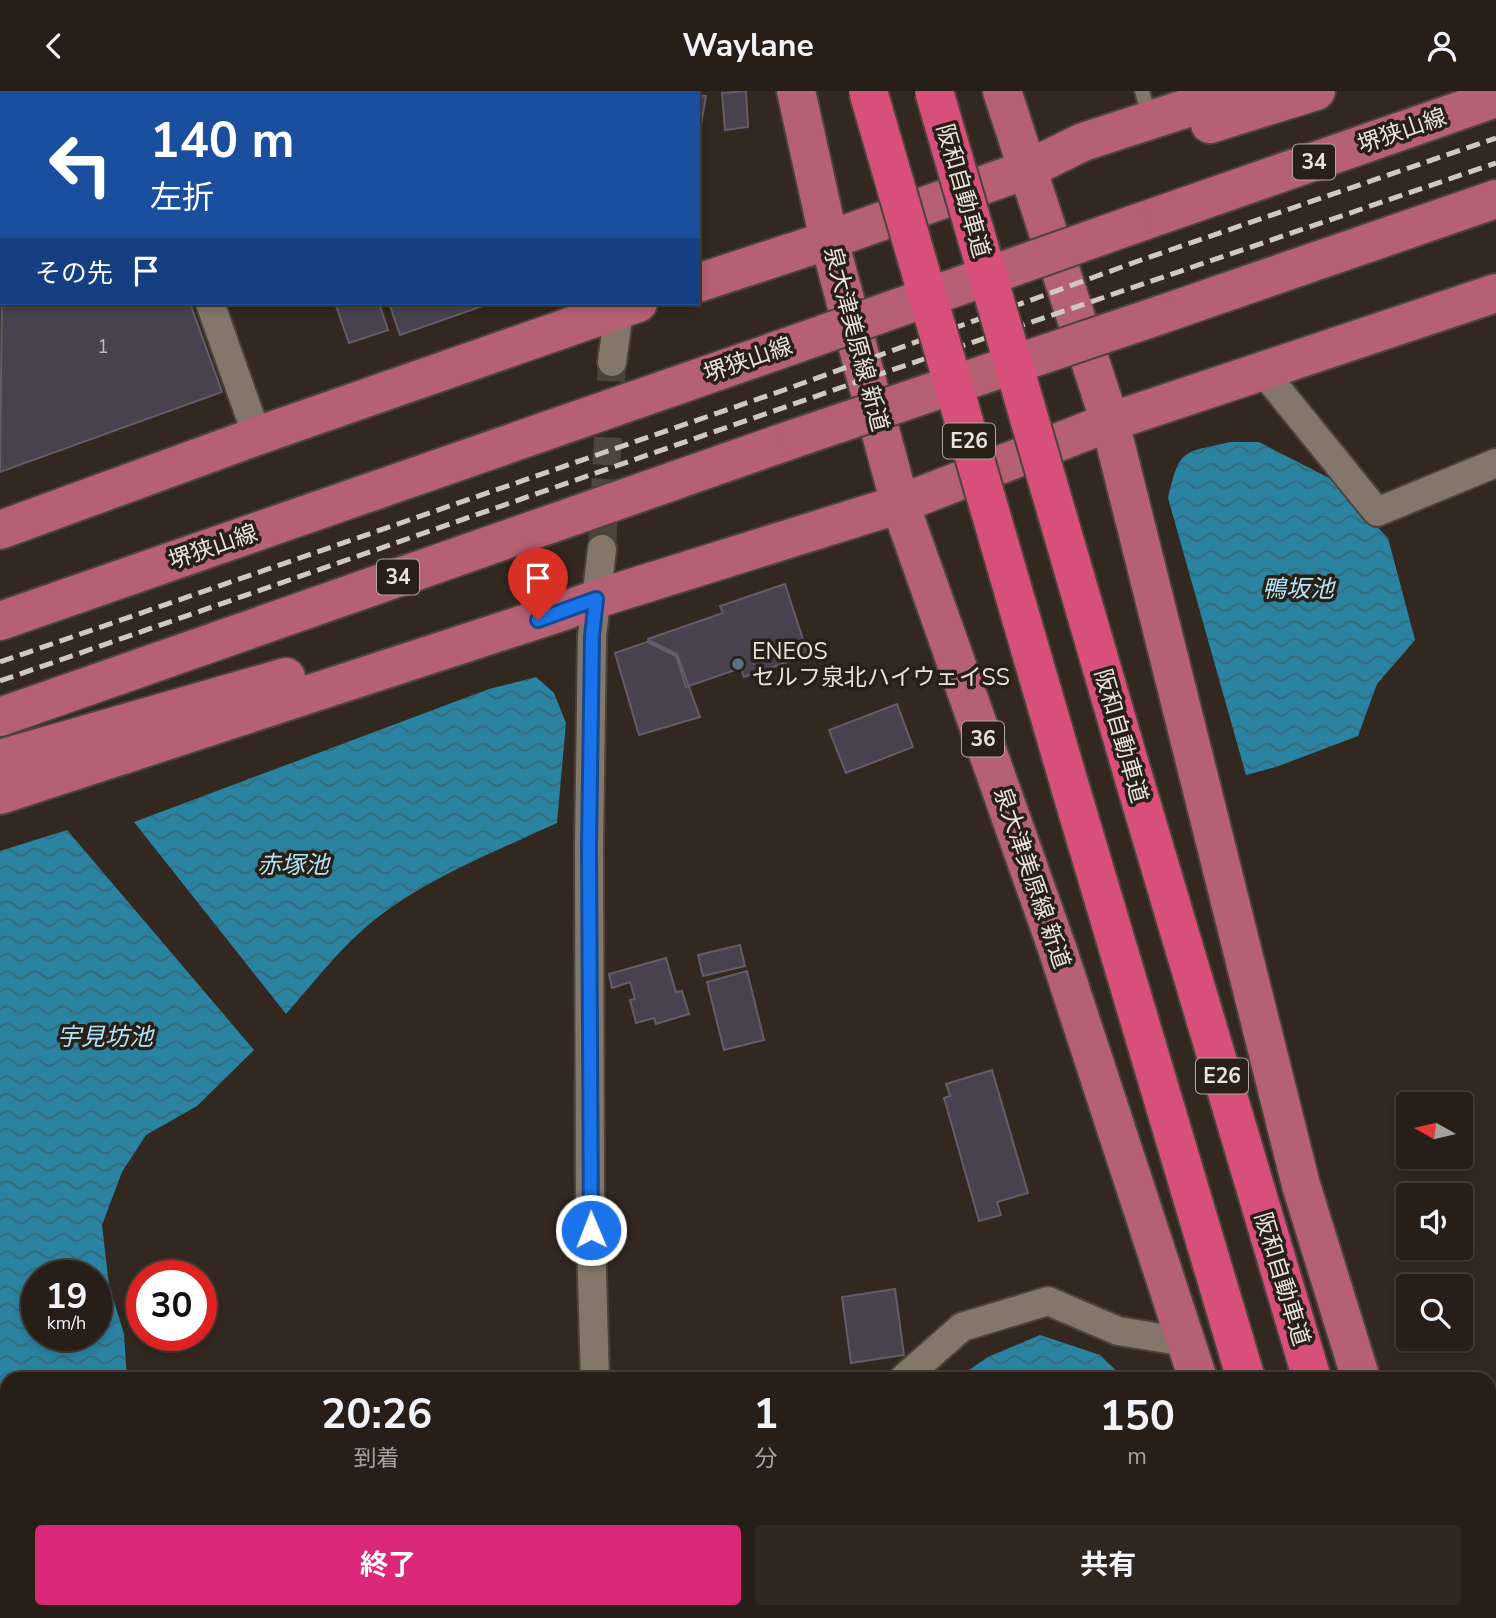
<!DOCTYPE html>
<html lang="ja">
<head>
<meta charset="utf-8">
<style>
	:root { --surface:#261e17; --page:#2e2720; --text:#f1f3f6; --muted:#a4a2a1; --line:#423c36; --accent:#db2777 }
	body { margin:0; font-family:"Nunito Sans","Noto Sans JP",sans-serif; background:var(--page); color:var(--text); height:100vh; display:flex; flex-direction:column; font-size:26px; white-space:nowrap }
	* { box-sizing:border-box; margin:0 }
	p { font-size:23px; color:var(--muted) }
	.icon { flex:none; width:38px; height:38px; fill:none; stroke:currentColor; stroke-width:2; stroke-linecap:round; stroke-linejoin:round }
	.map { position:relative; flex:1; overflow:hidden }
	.panel { position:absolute; left:0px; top:1281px; width:1496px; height:247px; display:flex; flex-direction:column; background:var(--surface); border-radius:21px 21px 0 0; box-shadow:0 4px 10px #0003,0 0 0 2px var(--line) }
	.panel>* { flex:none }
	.banner { position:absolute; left:0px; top:0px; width:700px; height:214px; box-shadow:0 4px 10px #0003,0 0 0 2px var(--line); background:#1a4fa0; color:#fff; overflow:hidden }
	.needle { width:46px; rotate:278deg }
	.buttons { position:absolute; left:1396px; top:1001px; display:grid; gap:14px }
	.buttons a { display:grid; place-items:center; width:77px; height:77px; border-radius:7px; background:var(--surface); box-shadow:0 4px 10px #0003,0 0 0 2px var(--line); font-size:35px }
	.speed { position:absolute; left:21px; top:1169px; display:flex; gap:14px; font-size:35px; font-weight:700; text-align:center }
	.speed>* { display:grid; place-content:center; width:91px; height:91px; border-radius:50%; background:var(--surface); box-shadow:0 4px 10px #0003,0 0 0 2px var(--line); line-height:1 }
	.speed small { font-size:18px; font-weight:400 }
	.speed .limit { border:10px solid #d22; background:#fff; color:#111 }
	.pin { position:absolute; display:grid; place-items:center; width:60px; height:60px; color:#fff; margin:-72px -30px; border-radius:50% 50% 50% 0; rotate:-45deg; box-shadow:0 0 7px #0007 }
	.pin .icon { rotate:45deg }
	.me { position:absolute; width:77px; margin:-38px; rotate:359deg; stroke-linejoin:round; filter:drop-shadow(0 0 5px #0008) }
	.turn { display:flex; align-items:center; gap:24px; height:147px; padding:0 35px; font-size:32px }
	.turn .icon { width:91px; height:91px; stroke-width:2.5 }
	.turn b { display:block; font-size:49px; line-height:60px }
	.then { display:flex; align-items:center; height:66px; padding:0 35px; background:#0003; gap:14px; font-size:26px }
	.eta { display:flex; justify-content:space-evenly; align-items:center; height:119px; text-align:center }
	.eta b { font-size:42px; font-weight:700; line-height:49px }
	.primary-button { display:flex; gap:14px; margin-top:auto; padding:14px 35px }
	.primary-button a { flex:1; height:80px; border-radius:7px; background:var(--accent); color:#fff; font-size:28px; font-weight:700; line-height:80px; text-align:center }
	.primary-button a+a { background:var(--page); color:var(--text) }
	header { display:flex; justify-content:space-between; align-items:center; height:91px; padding:0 35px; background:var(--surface); font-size:32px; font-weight:700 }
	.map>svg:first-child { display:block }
</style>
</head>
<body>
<header><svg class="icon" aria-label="back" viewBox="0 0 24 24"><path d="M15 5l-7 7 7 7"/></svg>Waylane<svg class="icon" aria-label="person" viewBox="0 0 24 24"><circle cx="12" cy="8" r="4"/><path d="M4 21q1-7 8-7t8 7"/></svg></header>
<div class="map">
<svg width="1496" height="1527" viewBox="0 0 1496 1527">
	<defs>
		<pattern id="water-waves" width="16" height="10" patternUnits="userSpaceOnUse" patternTransform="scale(1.75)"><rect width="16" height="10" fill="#2a83a1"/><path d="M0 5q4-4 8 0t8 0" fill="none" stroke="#356a7b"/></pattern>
	</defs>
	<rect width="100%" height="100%" fill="#32281f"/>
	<path fill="url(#water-waves)" fill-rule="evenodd" d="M1230,351H1259L1329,387L1388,447L1415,549L1377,593L1358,645L1276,676L1246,684L1168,407C1180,357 1182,362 1230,351Z
		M536,586L554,602L566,632L557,732C497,760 431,785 378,826C343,853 315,890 286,923L134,731L489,598Z
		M67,739L254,959L197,1015L146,1044L122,1081L102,1134L109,1194L124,1243L127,1288H7V1439L0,1444V760ZM37,1185H96V1244H37Z
		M1040,1244L1100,1264L1125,1288H956L988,1266Z"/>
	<path fill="#48424e" stroke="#635c69" stroke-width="2" d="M165,0H206L207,2H166Z
		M209,0H236V2H209Z
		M247,0H294L295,2H247Z
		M372,0H411L412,2H372Z
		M423,0H455L450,2Z
		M508,0H557V2H509Z
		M746,0L748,36L725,39L722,2Z
		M698,4L706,5L699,45H698Z
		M2,157V186L0,187V158Z
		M2,196V212H190L222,301L0,381Z
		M335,212H379L388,239L349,252Z
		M389,212H491L400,244Z
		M785,493L808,564L744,586L741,577L686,596L676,565L649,552L648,548L723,522L720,515Z
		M650,550L677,563L700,626L639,644L615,562Z
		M897,613L913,656L846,682L829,639Z
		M740,854L745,875L703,885L698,864Z
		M666,867L676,901L682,900L689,923L656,933L654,927L636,932L630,909L635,908L630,891L612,897L609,883Z
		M747,880L764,949L724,959L707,891Z
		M992,979L1028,1102L997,1111L1001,1124L979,1130L944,1007L950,1005L946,993Z
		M895,1198L904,1264L851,1272L842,1206Z"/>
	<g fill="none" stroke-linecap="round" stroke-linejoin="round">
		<path stroke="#4d443b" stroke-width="28" stroke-dasharray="28 14" stroke-linecap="butt" d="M602,458L612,271"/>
		<g stroke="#4b433c" stroke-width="18">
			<path id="service" d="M361,0L362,2
				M1142,0L1150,29
				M0,29L2,28
				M0,112L2,111"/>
		</g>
		<g stroke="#4b433c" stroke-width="32">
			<path id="minor" d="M136,0L137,2
				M489,0L490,2
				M657,2V0
				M210,212L257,345
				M612,271L620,212
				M1262,279L1377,421L1496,372
				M595,1288L590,1114L589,755L592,545L602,458
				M903,1288L962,1236L1048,1210L1118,1240L1186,1251
				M610,1521V1527
				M688,1527L698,1521"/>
		</g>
		<g stroke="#4b433c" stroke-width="42">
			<path id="primary" d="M796,0L829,149L900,413L1057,857L1198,1288
				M1002,0L1110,331L1301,1094L1361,1288
				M1210,33L1316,0
				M1132,134L1496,7
				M698,192L829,149L1028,78L1083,51L1240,0
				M1160,224L1496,108
				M0,439L257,345L638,212
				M0,530L773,261
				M0,626L796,347
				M0,668L286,586
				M0,704L564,520L596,508L900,413L1110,331L1496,202
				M1272,1521L1274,1527
				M1434,1521L1436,1527"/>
		</g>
		<g stroke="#4b433c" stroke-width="42">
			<path id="motorway" d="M1132,681L1312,1288
				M1071,699L1246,1288
				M1319,1521L1321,1527
				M1384,1521L1386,1527"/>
		</g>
		<path stroke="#776f67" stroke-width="4.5" stroke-dasharray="5 3.5" stroke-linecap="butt" d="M37,0L38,2
			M0,143H2"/>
		<use href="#service" stroke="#83776c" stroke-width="14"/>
		<use href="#minor" stroke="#83776c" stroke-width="28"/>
		<use href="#primary" stroke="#b66074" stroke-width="38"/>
		<use href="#motorway" stroke="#d85079" stroke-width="38"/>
		<path stroke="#cfc8c2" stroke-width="5" stroke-dasharray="14 7" stroke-linecap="butt" d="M0,571L784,299L1141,169L1496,47
			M0,590L851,293L1496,72"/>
		<g stroke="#4b433c" stroke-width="42" stroke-linecap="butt">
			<path id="primary-bridge" d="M773,261L1132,134
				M796,347L1160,224"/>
		</g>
		<g stroke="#4b433c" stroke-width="42" stroke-linecap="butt">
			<path id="motorway-bridge" d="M868,0L1071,699
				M934,0L1132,681"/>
		</g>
		<use href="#primary-bridge" stroke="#b66074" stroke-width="38"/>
		<use href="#motorway-bridge" stroke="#d85079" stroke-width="38"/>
	</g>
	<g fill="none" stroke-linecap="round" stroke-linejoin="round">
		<g stroke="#114b97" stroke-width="18">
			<path id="route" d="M538,529L596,508L592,545L589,755L591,1139"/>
		</g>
		<use href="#route" stroke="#1a73e8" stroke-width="12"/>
	</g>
	<circle fill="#5c6f8a" stroke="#281f16" stroke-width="2.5" cx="738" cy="573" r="7"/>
	<g text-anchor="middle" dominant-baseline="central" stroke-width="7" stroke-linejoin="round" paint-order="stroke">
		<g font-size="19" fill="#c0bab8">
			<text x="103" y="256">1</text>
		</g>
		<g fill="#281f16" stroke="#aea8a1" stroke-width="2">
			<rect x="1293" y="53.5" width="42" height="35" rx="5"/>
			<rect x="943" y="332.5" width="52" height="35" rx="5"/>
			<rect x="377" y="468.5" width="42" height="35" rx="5"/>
			<rect x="962" y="630.5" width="42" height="35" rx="5"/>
			<rect x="1196" y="967.5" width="52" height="35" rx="5"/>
		</g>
		<g font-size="21" font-weight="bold" fill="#e8e2dc">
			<text x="1314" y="71">34</text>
			<text x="969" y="350">E26</text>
			<text x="398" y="486">34</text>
			<text x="983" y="648">36</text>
			<text x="1222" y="985">E26</text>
		</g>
		<g font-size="23" fill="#e8e2dc" stroke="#281f16">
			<text transform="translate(1402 40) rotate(-19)">堺狭山線</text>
			<text transform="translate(963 100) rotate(74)">阪和自動車道</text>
			<text transform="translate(856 248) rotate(75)">泉大津美原線 新道</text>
			<text transform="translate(748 269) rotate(-19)">堺狭山線</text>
			<text transform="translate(213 456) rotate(-19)">堺狭山線</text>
			<text transform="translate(1121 645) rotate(74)">阪和自動車道</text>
			<text transform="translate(1032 787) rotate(71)">泉大津美原線 新道</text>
			<text transform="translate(1282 1188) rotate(73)">阪和自動車道</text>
		</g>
		<g font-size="23" fill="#e8e2dc" stroke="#281f16" text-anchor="start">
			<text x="752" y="560">ENEOS<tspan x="752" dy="26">セルフ泉北ハイウェイSS</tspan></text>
		</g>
		<g font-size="24" font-style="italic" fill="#b1e3f8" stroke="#281f16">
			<text x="1298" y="498">鴨坂池</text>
			<text x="293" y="774">赤塚池</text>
			<text x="105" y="946">宇見坊池</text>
		</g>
	</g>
</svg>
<div class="buttons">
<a><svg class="needle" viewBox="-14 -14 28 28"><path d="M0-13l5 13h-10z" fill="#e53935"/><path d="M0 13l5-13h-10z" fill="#a4a2a1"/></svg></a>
<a><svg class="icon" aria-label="sound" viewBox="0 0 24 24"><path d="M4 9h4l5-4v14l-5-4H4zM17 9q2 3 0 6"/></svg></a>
<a><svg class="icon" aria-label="search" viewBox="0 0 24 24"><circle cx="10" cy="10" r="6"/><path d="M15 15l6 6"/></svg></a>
</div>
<div class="speed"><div>19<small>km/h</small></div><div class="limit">30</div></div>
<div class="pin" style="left:538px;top:529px;background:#d93025"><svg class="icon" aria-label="arrive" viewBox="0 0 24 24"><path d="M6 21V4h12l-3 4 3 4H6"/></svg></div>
<svg class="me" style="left:591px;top:1139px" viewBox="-20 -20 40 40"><circle r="17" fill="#1a73e8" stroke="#fff" stroke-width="3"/><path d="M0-11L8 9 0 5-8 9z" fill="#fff"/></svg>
<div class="banner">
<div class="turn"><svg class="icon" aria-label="left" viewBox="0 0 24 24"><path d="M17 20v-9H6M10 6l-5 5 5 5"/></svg><div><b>140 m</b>左折</div></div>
<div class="then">その先<svg class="icon" aria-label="arrive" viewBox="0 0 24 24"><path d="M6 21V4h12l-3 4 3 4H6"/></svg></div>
</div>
<section class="panel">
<div class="eta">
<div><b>20:26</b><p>到着</p></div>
<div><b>1</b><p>分</p></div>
<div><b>150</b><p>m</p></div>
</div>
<div class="primary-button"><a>終了</a><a>共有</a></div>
</section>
</div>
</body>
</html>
